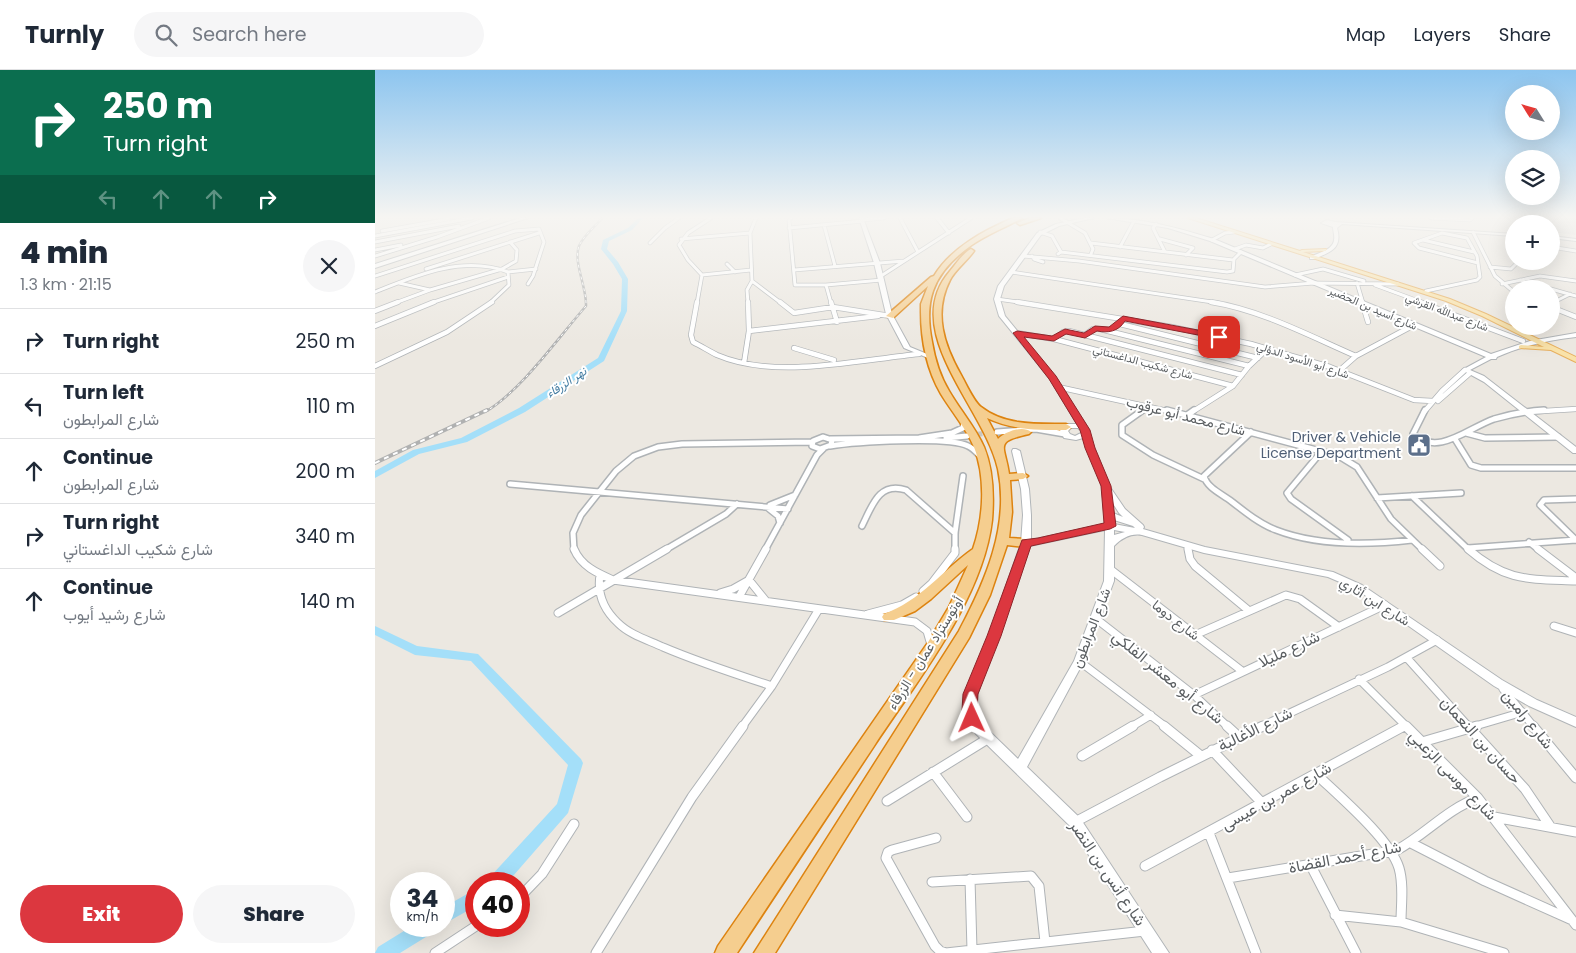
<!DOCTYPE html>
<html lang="en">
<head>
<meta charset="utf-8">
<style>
	:root { --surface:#fff; --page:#f6f6f7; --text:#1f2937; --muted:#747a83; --line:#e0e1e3; --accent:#dc373f }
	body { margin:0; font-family:Poppins,Vazirmatn,sans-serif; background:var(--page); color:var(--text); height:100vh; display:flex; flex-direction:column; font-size:19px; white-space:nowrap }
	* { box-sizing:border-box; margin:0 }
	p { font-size:16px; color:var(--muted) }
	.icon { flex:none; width:28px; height:28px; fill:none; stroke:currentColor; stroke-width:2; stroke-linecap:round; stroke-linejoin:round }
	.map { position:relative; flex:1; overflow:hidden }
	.sheet { display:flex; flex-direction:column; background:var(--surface); width:375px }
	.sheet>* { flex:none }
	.top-card { background:#0b6e4f; color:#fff; overflow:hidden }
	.needle { width:32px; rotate:307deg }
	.tools { position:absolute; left:1130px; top:15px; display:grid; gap:10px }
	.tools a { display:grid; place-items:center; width:55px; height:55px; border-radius:50%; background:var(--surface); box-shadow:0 5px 20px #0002; font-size:25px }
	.speed { position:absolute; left:15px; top:802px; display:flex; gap:10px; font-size:25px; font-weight:700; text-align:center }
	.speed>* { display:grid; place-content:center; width:65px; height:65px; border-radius:50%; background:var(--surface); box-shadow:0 5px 20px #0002; line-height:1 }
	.speed small { font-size:12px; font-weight:400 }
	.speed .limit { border:8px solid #d22; background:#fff; color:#111 }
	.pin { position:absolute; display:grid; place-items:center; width:42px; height:42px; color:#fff; margin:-21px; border-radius:10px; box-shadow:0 2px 8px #0006 }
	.me { position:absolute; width:55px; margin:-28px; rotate:359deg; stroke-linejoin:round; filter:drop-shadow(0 0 4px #0008) }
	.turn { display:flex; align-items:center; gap:18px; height:105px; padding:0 20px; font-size:22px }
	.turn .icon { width:65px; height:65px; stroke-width:2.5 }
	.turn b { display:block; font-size:35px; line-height:42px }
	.lanes { display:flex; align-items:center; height:48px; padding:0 20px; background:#0003; justify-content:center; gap:25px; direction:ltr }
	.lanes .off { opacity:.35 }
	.round { display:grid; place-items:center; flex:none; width:52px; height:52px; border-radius:26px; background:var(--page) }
	.headline { display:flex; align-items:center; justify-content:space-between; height:85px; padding:0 20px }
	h1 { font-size:30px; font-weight:800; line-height:38px }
	.action { display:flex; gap:10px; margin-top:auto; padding:10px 20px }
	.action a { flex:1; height:58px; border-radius:30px; background:var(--accent); color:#fff; font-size:20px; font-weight:800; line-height:58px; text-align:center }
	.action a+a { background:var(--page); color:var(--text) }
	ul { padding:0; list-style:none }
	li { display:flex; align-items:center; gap:15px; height:65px; padding:0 20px; border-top:1px solid var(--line) }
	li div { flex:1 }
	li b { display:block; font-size:19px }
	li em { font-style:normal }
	header { display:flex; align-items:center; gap:30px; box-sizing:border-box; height:70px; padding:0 25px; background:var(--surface); border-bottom:1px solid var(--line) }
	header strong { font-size:24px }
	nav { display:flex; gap:28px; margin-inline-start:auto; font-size:18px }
	.search { width:350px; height:45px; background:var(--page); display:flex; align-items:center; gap:12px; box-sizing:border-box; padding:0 18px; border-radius:28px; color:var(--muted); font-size:19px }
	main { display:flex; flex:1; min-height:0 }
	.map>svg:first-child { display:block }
</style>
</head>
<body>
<header>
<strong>Turnly</strong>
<div class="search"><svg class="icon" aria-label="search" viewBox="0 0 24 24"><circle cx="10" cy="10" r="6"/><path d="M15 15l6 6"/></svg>Search here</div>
<nav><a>Map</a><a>Layers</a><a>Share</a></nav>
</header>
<main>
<section class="sheet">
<div class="top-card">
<div class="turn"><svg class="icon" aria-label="right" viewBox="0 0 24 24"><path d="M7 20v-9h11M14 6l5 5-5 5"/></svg><div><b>250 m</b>Turn right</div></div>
<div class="lanes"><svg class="icon off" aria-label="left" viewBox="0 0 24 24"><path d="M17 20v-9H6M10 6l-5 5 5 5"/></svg><svg class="icon off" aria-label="ahead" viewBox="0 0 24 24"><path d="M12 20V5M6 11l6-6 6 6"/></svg><svg class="icon off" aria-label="ahead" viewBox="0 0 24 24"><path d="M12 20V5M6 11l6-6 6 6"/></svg><svg class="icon" aria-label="right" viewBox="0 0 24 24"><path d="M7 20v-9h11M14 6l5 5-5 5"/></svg></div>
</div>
<div class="headline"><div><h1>4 min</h1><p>1.3 km · 21:15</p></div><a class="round"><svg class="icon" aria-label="close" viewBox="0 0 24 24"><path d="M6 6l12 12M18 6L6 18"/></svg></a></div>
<ul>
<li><svg class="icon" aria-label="right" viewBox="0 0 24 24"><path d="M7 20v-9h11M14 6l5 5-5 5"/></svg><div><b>Turn right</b></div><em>250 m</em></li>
<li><svg class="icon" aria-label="left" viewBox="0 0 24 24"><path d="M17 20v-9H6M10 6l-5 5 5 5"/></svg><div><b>Turn left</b><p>شارع المرابطون</p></div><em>110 m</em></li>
<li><svg class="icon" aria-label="ahead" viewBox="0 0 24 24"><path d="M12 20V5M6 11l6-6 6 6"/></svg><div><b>Continue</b><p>شارع المرابطون</p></div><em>200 m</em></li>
<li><svg class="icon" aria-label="right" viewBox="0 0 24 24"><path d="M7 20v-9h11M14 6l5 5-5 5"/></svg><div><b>Turn right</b><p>شارع شكيب الداغستاني</p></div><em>340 m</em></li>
<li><svg class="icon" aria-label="ahead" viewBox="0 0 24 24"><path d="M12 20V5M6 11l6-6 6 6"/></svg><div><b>Continue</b><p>شارع رشيد أيوب</p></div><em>140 m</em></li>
</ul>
<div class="action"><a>Exit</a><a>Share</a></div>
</section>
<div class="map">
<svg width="1201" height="883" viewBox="0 0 1201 883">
	<rect width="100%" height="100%" fill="#ece8e1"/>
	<path fill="#dddad6" d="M1147,148H1201V165L1176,162V154H1153Z"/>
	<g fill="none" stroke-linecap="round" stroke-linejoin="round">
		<path fill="#a4dff9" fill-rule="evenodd" d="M263,148H268L257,160L234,171L232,179L243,192L253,209L252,241L229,291L150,342L92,372L44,384L0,408V401L38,380L86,368L144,338L223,288L246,241L247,209L238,194L226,179L228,170L253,158Z
			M0,556L42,576L103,584L206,689L208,693L193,743L131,814H112L114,808L182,734L193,695L96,591L40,585L0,565Z
			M101,819V836L69,854V837Z
			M37,856H61L59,862L25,883H0L3,877Z"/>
		<path stroke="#c8c6c1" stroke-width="5" stroke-dasharray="5 2.5" stroke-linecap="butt" d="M595,365L615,363"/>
		<g stroke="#afb3b6" stroke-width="4.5">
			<path id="street-far4" d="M381,148L375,163L377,211L406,233
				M416,148L414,150L420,215H451L507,210
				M525,148L543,182
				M562,148L574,163
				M685,148L710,163L718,179L716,184
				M1056,148L1095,150L1097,148
				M487,150L509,148
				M781,154L778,158L790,182
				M449,155L460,196
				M414,158L488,151
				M7,161L74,149
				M665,162L677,166L686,182L683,184
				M1098,162L1120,206L1139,222
				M0,166L97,148
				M306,169L375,163
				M785,169L818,178L811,185
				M837,170L850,163L859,162
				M1048,170L1099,182
				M0,172L84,156
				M275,173L290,158L304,148
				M716,173L858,190
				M745,177L759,151
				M1176,177L1201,181
				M860,179L871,175L888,178L896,174
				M0,180L26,175
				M686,182L852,202L858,201L859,189L866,182
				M0,186L62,167L114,148
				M648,186L704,191L890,217L939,213L1023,214
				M657,186L659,189L668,192
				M352,194L360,202
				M1115,197L1136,199L1144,191
				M51,199L164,163
				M419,200L529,191
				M133,202L161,199
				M636,202L844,233
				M327,205L376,200
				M920,205L948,199L989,211
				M0,206L140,161L164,159L169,172L158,206L153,214
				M506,206L596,148
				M1145,210L1175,219
				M24,213L55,220
				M982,213L988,233
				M1127,214L1165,206L1201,211
				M451,215L456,233
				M1000,215L1049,233
				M1176,219L1201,226
				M1051,221L1102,210L1105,207L1102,186L1092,168L1067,163L1039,173L1044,178L1103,193
				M0,222C42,205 88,185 133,202L134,215L115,233
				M622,229L650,233
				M20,233L55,220L127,199L141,191L142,180L135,172
				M56,233L133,207
				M322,233L327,205L313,190L304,175L313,163L336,148
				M373,233L372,220L377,211
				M1177,233L1195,224"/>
		</g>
		<g stroke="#afb3b6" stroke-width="6">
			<path id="street-far3" d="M322,232L316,265L318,272C326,276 334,281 342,285C400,310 483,290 544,284
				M405,232L419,243L458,237L515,246
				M456,232L462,252
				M642,232L797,257L876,274L955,297L1039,330L1058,331
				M836,232C886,240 935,266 981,286
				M987,232L993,252
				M1045,232L1148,271
				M1176,234L1179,232
				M1176,237L1201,247
				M0,241L23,232
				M745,254L883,288
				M0,256L59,232
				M374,261L503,246
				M642,263L679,269L858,316
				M710,265L718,259H725L874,296
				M679,269L688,262L694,261L867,305
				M419,278L459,290
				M369,293L374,261L373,232
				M0,296L72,262L117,232
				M964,301L981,286L1039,255
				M683,317L797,342
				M1063,331L1095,303
				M766,342L774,336
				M817,342L858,316L874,296L893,278
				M1049,342L1067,321L1090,300
				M1153,342L1201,339"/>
		</g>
		<g stroke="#afb3b6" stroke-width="8">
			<path id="street-far2" d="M768,340L747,355V365L778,385L829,409
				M792,340L964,386L982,397L1016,449L1048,480
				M1050,340L1038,364C1063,387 1093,358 1119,349C1136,344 1152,341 1169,340
				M812,345L819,340
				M622,362L661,359L690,364
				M876,362L829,406C832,418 847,424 856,431C870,442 885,454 901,460C942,476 994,475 1037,470
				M1091,363L1110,368L1183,367
				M448,367L457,370L456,375L445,379L437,376L438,371Z
				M571,368L592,366
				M455,369L544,368L577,363L588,358L589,352
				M1080,369L1096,395L1106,398H1201
				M455,376C479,372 574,366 593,376C598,378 602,383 605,386
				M947,381L912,423L916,429L973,470
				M135,414L413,439
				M1037,426L1094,480
				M1002,428L1086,423
				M1201,429L1169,430L1165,435L1201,470
				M395,435L420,425
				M393,438L403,446L405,453
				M487,456C497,436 504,411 531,420L580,463
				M1154,472L1164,480
				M813,477V480
				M1093,478L1201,470
				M199,480L198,463L206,445L241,401L259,386L283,377L307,374L437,372
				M290,480L351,444L362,434
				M390,480L442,385L449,378
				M580,480V463L588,406"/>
		</g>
		<g stroke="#afb3b6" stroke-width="9">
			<path id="street-far1" d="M199,479C206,496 222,503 238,510L540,552L552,561L556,575
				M813,479L815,489L820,496L873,540
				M1047,479L1065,496
				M1093,479C1131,512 1154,509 1201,511
				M1163,479L1201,508
				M735,499L867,601
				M225,505C222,524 229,540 243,553C255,565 273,570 288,577C323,592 360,604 397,616
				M548,521L557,513L580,483V479
				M345,523L358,519L374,510L391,531
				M364,527L391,479
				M183,543L292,479
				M493,544L527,535L541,527
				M720,548L819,625L853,657
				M1179,556L1201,563
				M820,565L911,525L925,529L964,557
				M1032,588L1094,657
				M704,591L791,657
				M984,609L1032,657
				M1128,619L1159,657
				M819,625L1010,535
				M367,657L397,616L444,539
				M756,657L776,645
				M885,657L1013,597L1062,570
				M1026,657L1030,655
				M1097,657L1148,642"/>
		</g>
		<g stroke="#afb3b6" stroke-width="11">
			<path id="street" d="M789,656L826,686
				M852,656L864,667
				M1031,656L1103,728L1201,855
				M1093,656L1150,719L1175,756
				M1158,656L1201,708
				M1047,672L1102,656
				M837,680L887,733
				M707,686L758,656
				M558,702L592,747
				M941,704C964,726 1015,769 1024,798C1029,815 1026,835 1026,852
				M512,731L614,668
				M1119,747L1201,762
				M700,752L785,707L888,656
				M834,763L881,883
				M561,768L517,780L513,782L511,788L560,876L565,881L571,883L770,861
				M1036,773L1110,811L1197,850
				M935,794L981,883
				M770,796L1029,656
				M853,808L1022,780C1051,764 1072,739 1103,728
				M595,809L597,880
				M557,812L656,806L664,816L670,872
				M144,828L167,804L199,754
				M960,845L1026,852L1129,883
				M60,883L101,856
				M221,883L317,727L368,656"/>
		</g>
		<g stroke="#b1b5b8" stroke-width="2">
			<path id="secondary" d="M145,148H153L0,198V194Z
				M484,148H488L505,193L517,244L535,277L557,286V288H553L529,278L511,244L499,193Z
				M709,148H719L684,156L666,165L629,216L625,229L630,246L680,307L714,360V364L735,417L750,439L768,455L769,457L768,459L830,477L958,502L987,515L1127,610L1162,630L1201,647V657L1154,636L1119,616L981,519L953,507L829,483L767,465C756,463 747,468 739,476V511L709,591L652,697L705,748L794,883H777L695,756L601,664L591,648L589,640L590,625L614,565L646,473L648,445L646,419L637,381L638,379H641L645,381L654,419L656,445V470L730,454L727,416L708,368L701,370L689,368L685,360L691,354H702L675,309L624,246L619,229L623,216L662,163L681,154ZM696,358H703L706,361V363L700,366L695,364L693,361ZM737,432L744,443L748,447L738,443ZM739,450L758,456L760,458L739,454ZM730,460L729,511L699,591L643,689L609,656L603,647L601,640L602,625L624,565L655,476ZM739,460L750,462L739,465Z
				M731,148C768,148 803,158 839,169L1116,284L1155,271L1201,263V267C1173,270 1147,276 1122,287L1121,289H1116L1095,300L1109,306L1201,377V383H1198L1109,312L1087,300L1111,287L835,171L793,158Z
				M1140,148H1145L1150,154H1145Z
				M952,150L960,152L1139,164V166L967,154L962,158C968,179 955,182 939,189H935V187C943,183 958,180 959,170C960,166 958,161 958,157L946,153Z
				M1176,166L1201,169V171L1176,168Z"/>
		</g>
		<g stroke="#e7b05f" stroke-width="2">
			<path id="primary" d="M813,148H821L925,181L927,180L951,179V181H949L928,182L1075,229L1111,244L1201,287V292L1176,280L1144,278V276L1146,275L1169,277L1107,246L1071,231Z"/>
		</g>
		<g stroke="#dd8310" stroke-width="3">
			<path id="highway" d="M638,148H647C628,159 607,166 590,180C557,206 549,232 557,272C560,290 565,306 574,321C585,340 600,357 609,377C618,399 619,425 617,450C608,529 542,611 499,676C453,745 407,814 362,883H340L343,876L552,574L574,537L593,495L556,529L540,541L519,550H509L507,547L509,544C545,531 568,500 598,479C609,447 611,408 599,377C591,358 577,342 566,324C552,300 546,270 546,242V234L553,216L518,248L511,246L556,207L559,206C576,178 608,161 638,148Z
				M655,148H666L645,155L642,153Z
				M596,179L599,181C592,191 580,200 575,210C558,243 569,275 586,305C590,312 599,332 606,337C630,356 663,354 691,354L696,357L691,360C663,360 637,360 612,348L623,369C630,362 647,355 656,362L654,364C618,372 630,375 634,404L648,403L653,406L648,409L635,410L637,442L634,468L651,469L657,473L651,477L632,475L615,525L594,568L400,883H379L584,561C610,512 635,456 623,399C610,338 523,261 575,201C581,194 588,183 596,179Z"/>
		</g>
		<use href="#street-far4" stroke="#fff" stroke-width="3"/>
		<use href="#street-far3" stroke="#fff" stroke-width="4.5"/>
		<use href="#street-far2" stroke="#fff" stroke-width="5"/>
		<use href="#street-far1" stroke="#fff" stroke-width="7"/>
		<use href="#street" stroke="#fff" stroke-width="9"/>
		<use href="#secondary" fill="#fff" fill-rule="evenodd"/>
		<use href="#primary" fill="#f9e2a9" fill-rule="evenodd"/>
		<use href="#highway" fill="#f5ce8f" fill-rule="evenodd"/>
		<g stroke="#b0b1b1" stroke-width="2.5">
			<path id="rail-far1" d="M110,342C146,321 183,268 211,236C212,218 198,192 204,176C209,165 220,157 227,148"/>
		</g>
		<g stroke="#b0b1b1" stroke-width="4">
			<path id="rail" d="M0,393L112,340"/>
		</g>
		<use href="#rail-far1" stroke="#fff" stroke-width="1" stroke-dasharray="3" stroke-linecap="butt"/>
		<use href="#rail" stroke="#fff" stroke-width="2" stroke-dasharray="5" stroke-linecap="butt"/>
	</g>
	<linearGradient id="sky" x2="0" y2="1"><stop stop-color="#8dc5ef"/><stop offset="0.54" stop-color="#f6f5f2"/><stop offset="1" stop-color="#f6f5f2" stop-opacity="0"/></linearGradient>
	<rect width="1201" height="272" fill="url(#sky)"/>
	<path fill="#dc373f" stroke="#8f2429" d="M748,246L844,264L848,267L844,269L750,251C743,262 733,263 722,261L710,268L691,264L679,271L649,267L681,306L715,360L720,378L736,416L741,456L735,459L656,476L626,566L603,624L602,640L604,648L602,652L597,654L591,652L587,640L588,624L612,566L647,470L663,468L729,453L726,416L710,378L705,360L674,309L638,263L642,261L677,266L690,259L709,263L720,256L734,257Z"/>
	<defs>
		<g id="civic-square" transform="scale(1.25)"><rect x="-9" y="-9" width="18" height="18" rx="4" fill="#5c6f8a" stroke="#fff"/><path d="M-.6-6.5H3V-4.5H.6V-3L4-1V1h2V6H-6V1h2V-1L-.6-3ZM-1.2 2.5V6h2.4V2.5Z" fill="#fff"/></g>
	</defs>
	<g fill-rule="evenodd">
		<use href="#civic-square" x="1044" y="375"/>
	</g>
	<g text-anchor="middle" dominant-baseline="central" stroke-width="4" stroke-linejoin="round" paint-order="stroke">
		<g font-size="11" fill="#5a5e61" stroke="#fff">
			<text transform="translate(998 238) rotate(23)">شارع أسيد بن الحضير</text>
			<text transform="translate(1072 242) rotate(21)">شارع عبدالله القرشي</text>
			<text transform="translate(928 290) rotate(18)">شارع أبو الأسود الدؤلي</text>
			<text transform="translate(768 292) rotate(15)">شارع شكيب الداغستاني</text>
		</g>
		<g font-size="12" font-style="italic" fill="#417ba1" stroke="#fff">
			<text transform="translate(191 312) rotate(-33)">نهر الزرقاء</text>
		</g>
		<g font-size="14" fill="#5a5e61" stroke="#fff">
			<text transform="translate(811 346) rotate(14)">شارع محمد أبو عرقوب</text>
			<text transform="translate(1000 531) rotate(32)">شارع ابن أثاري</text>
			<text transform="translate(801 550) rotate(38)">شارع دوما</text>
			<text transform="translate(716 558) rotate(-69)">شارع المرابطون</text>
			<text transform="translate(550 583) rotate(-58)">أوتوستراد عمان - الزرقاء</text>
		</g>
		<g font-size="14" fill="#4e5e75" stroke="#fff" text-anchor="end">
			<text x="1026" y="367">Driver &amp; Vehicle<tspan x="1026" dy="16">License Department</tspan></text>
		</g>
		<g font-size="16" fill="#5a5e61" stroke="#fff">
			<text transform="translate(914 579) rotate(-25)">شارع مليلا</text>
			<text transform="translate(793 607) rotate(39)">شارع أبو معشر الفلكي</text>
			<text transform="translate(1153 649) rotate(51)">شارع رامين</text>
			<text transform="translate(880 659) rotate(-26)">شارع الأغالبة</text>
			<text transform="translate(1106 670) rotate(48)">حسان بن النعمان</text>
			<text transform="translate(1078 705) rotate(46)">شارع موسى الزعبي</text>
			<text transform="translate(901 726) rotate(-29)">شارع عمر بن عيسى</text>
			<text transform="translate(970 787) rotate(-11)">شارع أحمد القضاة</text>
			<text transform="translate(733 803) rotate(56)">شارع أنس بن النضر</text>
		</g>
	</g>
</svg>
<div class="tools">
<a><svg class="needle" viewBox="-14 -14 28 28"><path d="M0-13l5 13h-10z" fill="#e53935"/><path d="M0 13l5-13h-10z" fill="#747a83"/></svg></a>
<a><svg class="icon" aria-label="layers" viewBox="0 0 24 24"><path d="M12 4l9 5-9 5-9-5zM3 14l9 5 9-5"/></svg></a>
<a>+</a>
<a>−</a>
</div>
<div class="speed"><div>34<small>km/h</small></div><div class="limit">40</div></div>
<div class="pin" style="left:844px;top:267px;background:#d93025"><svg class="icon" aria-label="arrive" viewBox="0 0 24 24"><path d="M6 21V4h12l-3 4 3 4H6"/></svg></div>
<svg class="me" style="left:597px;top:648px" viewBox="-20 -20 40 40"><path d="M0-17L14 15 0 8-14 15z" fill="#dc373f" stroke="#fff" stroke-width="4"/></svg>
</div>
</main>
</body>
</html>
